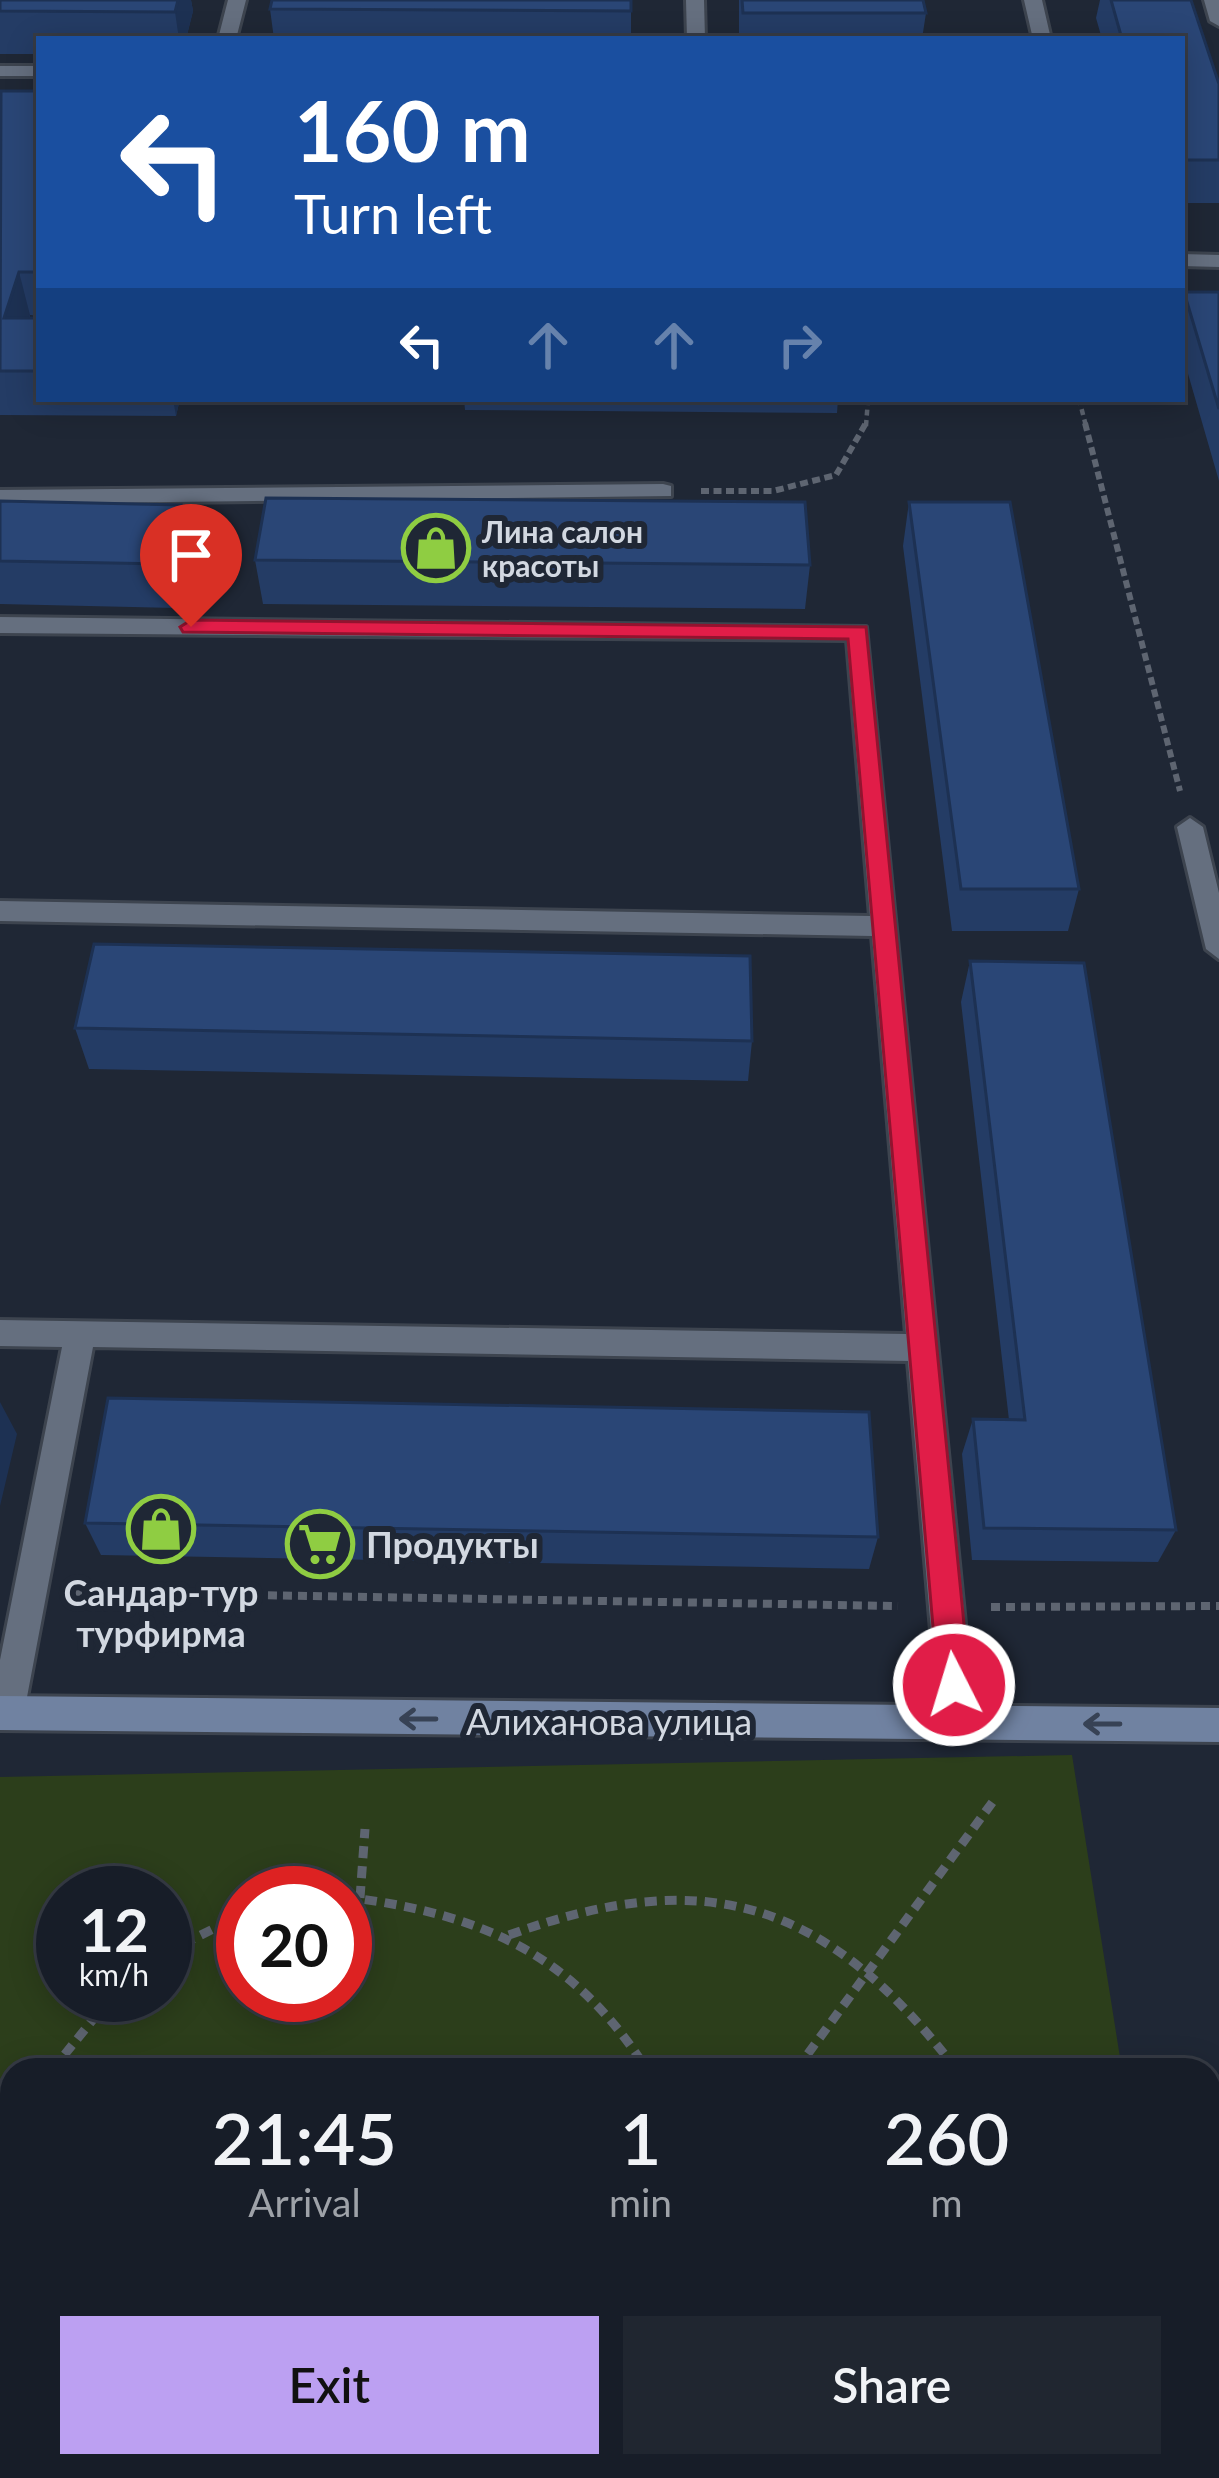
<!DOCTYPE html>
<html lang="en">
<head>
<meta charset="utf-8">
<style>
	:root { --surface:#171d28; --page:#202630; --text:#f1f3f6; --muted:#9ea2a8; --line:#363b45; --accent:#bca0f2 }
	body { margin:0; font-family:Lato,sans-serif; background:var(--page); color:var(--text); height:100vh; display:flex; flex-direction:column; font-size:45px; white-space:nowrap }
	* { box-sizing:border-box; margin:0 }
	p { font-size:39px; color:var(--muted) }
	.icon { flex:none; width:66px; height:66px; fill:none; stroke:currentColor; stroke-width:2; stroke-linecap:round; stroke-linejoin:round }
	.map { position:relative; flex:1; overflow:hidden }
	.side { position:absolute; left:0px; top:2058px; width:1221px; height:420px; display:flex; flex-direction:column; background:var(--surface); border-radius:36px 36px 0 0; box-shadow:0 6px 30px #0003,0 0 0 3px var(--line) }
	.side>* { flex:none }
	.hud { position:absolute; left:36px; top:36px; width:1149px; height:366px; border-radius:0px; box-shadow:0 6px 30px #0003,0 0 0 3px var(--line); background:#1a4fa0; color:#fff; overflow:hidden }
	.speed { position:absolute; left:36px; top:1866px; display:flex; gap:24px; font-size:60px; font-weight:700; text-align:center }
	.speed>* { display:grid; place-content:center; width:156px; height:156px; border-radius:50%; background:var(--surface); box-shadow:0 6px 30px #0003,0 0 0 3px var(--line); line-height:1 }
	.speed small { font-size:30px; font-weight:400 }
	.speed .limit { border:18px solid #d22; background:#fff; color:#111 }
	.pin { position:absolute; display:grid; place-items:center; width:102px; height:102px; color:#fff; margin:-123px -51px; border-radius:50% 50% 50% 0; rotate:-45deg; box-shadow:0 0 12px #0007 }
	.pin .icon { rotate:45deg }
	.me { position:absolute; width:132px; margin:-66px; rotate:355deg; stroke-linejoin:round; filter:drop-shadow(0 0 9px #0008) }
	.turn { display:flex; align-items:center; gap:42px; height:252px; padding:0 60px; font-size:54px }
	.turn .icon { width:156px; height:156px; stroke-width:2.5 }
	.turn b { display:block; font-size:84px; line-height:102px }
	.lanes { display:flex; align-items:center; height:114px; padding:0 60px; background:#0003; justify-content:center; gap:60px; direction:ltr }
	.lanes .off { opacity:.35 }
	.eta { display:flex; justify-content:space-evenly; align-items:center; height:204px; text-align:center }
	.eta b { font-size:72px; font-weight:600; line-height:84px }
	.cta { display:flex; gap:24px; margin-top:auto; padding:24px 60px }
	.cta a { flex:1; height:138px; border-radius:0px; background:var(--accent); color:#111; font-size:48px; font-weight:600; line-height:138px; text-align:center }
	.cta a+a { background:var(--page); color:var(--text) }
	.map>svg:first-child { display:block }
</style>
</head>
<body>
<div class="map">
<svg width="1219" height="2478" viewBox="0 0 1219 2478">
	<rect width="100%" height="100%" fill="#1f2735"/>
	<path fill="#2c3e1b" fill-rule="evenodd" d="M1072,1755L1122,2070H12V2466H1186L1188,2478H0V1777ZM63,1893H165V1995H63ZM243,1893H345V1995H243Z"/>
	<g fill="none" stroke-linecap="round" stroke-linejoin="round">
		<g stroke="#3d444f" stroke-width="6">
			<path id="lane" d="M228,0H246L236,39H218Z
				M686,0H704L705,39H687Z
				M1024,0H1042L1051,39H1033Z
				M1204,0H1219V26L1210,21Z
				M663,484L671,486V496L0,504V490Z
				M0,617L866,627L975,1724L969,1736L957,1741L945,1736L939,1724L908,1361L93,1347L24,1713L19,1725L0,1727V1660L62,1347L0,1346V1320L906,1334L872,936L0,921V901L870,916L847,640L0,633Z
				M1190,818L1203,827L1219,893V959L1206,949L1177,827Z
				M1209,2455H1219V2478H1176L1181,2466H1209Z"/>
		</g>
		<g stroke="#3d444f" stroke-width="6">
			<path id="street" d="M0,66H39V76H0Z
				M1182,254L1219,255V267L1182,266Z"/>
		</g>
		<g stroke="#3d444f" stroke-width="6">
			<path id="secondary" d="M0,1696L1219,1708V1742L0,1730Z"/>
		</g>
		<path stroke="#5e6571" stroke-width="4.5" stroke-dasharray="6 4.5" stroke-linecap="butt" d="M1079,399L1086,426
			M866,426L868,399"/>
		<path stroke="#5e6571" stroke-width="6" stroke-dasharray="8 4.5" stroke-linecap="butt" d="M1085,423L1180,791
			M701,491H773L836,475L866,423"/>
		<path stroke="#5e6571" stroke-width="8" stroke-dasharray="9 6" stroke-linecap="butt" d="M73,1592L898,1606
			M991,1607L1219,1606"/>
		<path stroke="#5e6571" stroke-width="9" stroke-dasharray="12 8" stroke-linecap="butt" d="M345,1897C479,1913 573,1953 647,2070
			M360,1898L365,1829
			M509,1935C710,1862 828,1903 957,2070
			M165,1953L243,1914
			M52,2070L113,1995
			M796,2070L997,1796
			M0,2176L12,2148
			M0,2239H12
			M1209,2268L1219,2269
			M0,2454L7,2478
			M799,2466L807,2478
			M631,2478L638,2466
			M972,2478L978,2466"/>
		<use href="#lane" fill="#656f7f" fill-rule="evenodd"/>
		<use href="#street" fill="#656f7f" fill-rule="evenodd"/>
		<use href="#secondary" fill="#7082a1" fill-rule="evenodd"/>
	</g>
	<path fill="#243c65" d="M0,0H191L193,11L186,39H39V54H0Z
		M631,0V39H274L270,9Z
		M739,0H923L926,13L922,39H739Z
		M1100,0H1191L1219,84V203H1182V39H1102L1096,18Z
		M39,91V316L30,315V318H39V399H180L176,416L0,415V95Z
		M1184,292H1219V481L1182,353V299Z
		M464,399H838L837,413L465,410Z
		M0,501L181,505L190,549L176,608L0,604Z
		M909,502L1079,889L1068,931H952L903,546Z
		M255,560L810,565L805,609L263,604Z
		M970,961L1176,1530L1158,1562L972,1560L962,1454L973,1419L1009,1420L961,1002Z
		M75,1028L752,1041L748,1081L89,1069Z
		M85,1523L878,1537L869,1569L101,1555Z"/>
	<path fill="#1d3153" d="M178,0H191L193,11L186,39H179L175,12Z
		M19,272L30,315L16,361L4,318Z
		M173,399H180L176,416Z
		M181,505L190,549L176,608L166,564Z
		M0,1402L17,1434L0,1506Z"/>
	<path fill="#2a4676" stroke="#1d3153" stroke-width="3" d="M0,0H178L175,12L0,11Z
		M272,0H631V11L270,9Z
		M742,0H923L926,13H743Z
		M1111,0H1191L1219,84V160H1182V39H1122Z
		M1,91H39V272H19L4,318H39V371H0Z
		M1184,292H1219V409Z
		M266,498L805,502L810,565L255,560Z
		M0,501L181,505L166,564L0,561Z
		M909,502H1010L1079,889H961Z
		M94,944L750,956L752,1041L75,1028Z
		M970,961L1084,963L1176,1530L984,1528L973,1419L1025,1420Z
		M108,1398L869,1412L878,1537L85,1523Z"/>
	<defs><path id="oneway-shaft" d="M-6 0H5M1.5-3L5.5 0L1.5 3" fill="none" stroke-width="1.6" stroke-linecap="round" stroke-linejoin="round" transform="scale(3)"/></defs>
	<g stroke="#374255">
		<use href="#oneway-shaft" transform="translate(418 1719) rotate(-180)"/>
		<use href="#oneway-shaft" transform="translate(1102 1724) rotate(-180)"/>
	</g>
	<path fill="#e11d48" stroke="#92132f" stroke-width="3" d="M191,620L866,627L970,1685L965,1695L954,1700L943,1695L938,1685L848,639L183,632L180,627Z"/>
	<defs>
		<g id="shop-ring" transform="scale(3.45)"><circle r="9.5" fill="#1f2735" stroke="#8fcd42" stroke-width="1.5"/><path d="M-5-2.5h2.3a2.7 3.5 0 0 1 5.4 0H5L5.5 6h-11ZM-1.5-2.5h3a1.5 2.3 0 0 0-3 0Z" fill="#8fcd42"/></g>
		<g id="supermarket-ring" transform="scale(3.45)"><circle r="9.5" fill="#1f2735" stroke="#8fcd42" stroke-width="1.5"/><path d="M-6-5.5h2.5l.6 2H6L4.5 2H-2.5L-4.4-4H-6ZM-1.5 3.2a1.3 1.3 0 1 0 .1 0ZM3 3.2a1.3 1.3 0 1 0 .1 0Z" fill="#8fcd42"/></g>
	</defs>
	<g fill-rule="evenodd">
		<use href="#shop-ring" x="436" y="548"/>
		<use href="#shop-ring" x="161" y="1529"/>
		<use href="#supermarket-ring" x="320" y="1544"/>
	</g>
	<g text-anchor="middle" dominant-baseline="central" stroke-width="12" stroke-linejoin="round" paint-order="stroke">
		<g font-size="30" font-weight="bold" fill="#d2d8e1" stroke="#1f2735" text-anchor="start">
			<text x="482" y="531">Лина салон<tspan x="482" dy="34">красоты</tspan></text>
		</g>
		<g font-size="36" font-weight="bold" fill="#d2d8e1" stroke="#1f2735" text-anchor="start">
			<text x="366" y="1544">Продукты</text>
			<text x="161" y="1592" text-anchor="middle">Сандар-тур<tspan x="161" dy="41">турфирма</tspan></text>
		</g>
		<g font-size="36" fill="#d2d8e1" stroke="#1f2735">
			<text x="609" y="1721">Алиханова улица</text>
		</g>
	</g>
</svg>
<div class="speed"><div>12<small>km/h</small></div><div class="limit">20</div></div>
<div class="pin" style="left:191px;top:627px;background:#d93025"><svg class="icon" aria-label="arrive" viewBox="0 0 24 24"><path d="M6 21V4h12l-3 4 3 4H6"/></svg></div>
<svg class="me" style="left:954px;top:1685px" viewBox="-20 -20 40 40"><circle r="17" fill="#e11d48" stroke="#fff" stroke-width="3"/><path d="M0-11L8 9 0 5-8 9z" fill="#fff"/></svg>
<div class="hud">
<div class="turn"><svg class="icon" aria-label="left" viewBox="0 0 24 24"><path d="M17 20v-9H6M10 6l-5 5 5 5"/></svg><div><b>160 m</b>Turn left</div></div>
<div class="lanes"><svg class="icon" aria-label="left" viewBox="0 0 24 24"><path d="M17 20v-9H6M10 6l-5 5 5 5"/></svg><svg class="icon off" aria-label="ahead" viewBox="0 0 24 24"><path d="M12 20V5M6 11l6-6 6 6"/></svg><svg class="icon off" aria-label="ahead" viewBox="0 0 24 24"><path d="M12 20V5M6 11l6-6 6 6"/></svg><svg class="icon off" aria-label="right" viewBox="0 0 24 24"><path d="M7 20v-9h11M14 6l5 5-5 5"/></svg></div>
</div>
<section class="side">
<div class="eta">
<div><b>21:45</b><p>Arrival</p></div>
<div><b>1</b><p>min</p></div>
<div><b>260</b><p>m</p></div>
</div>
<div class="cta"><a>Exit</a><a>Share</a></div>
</section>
</div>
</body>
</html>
